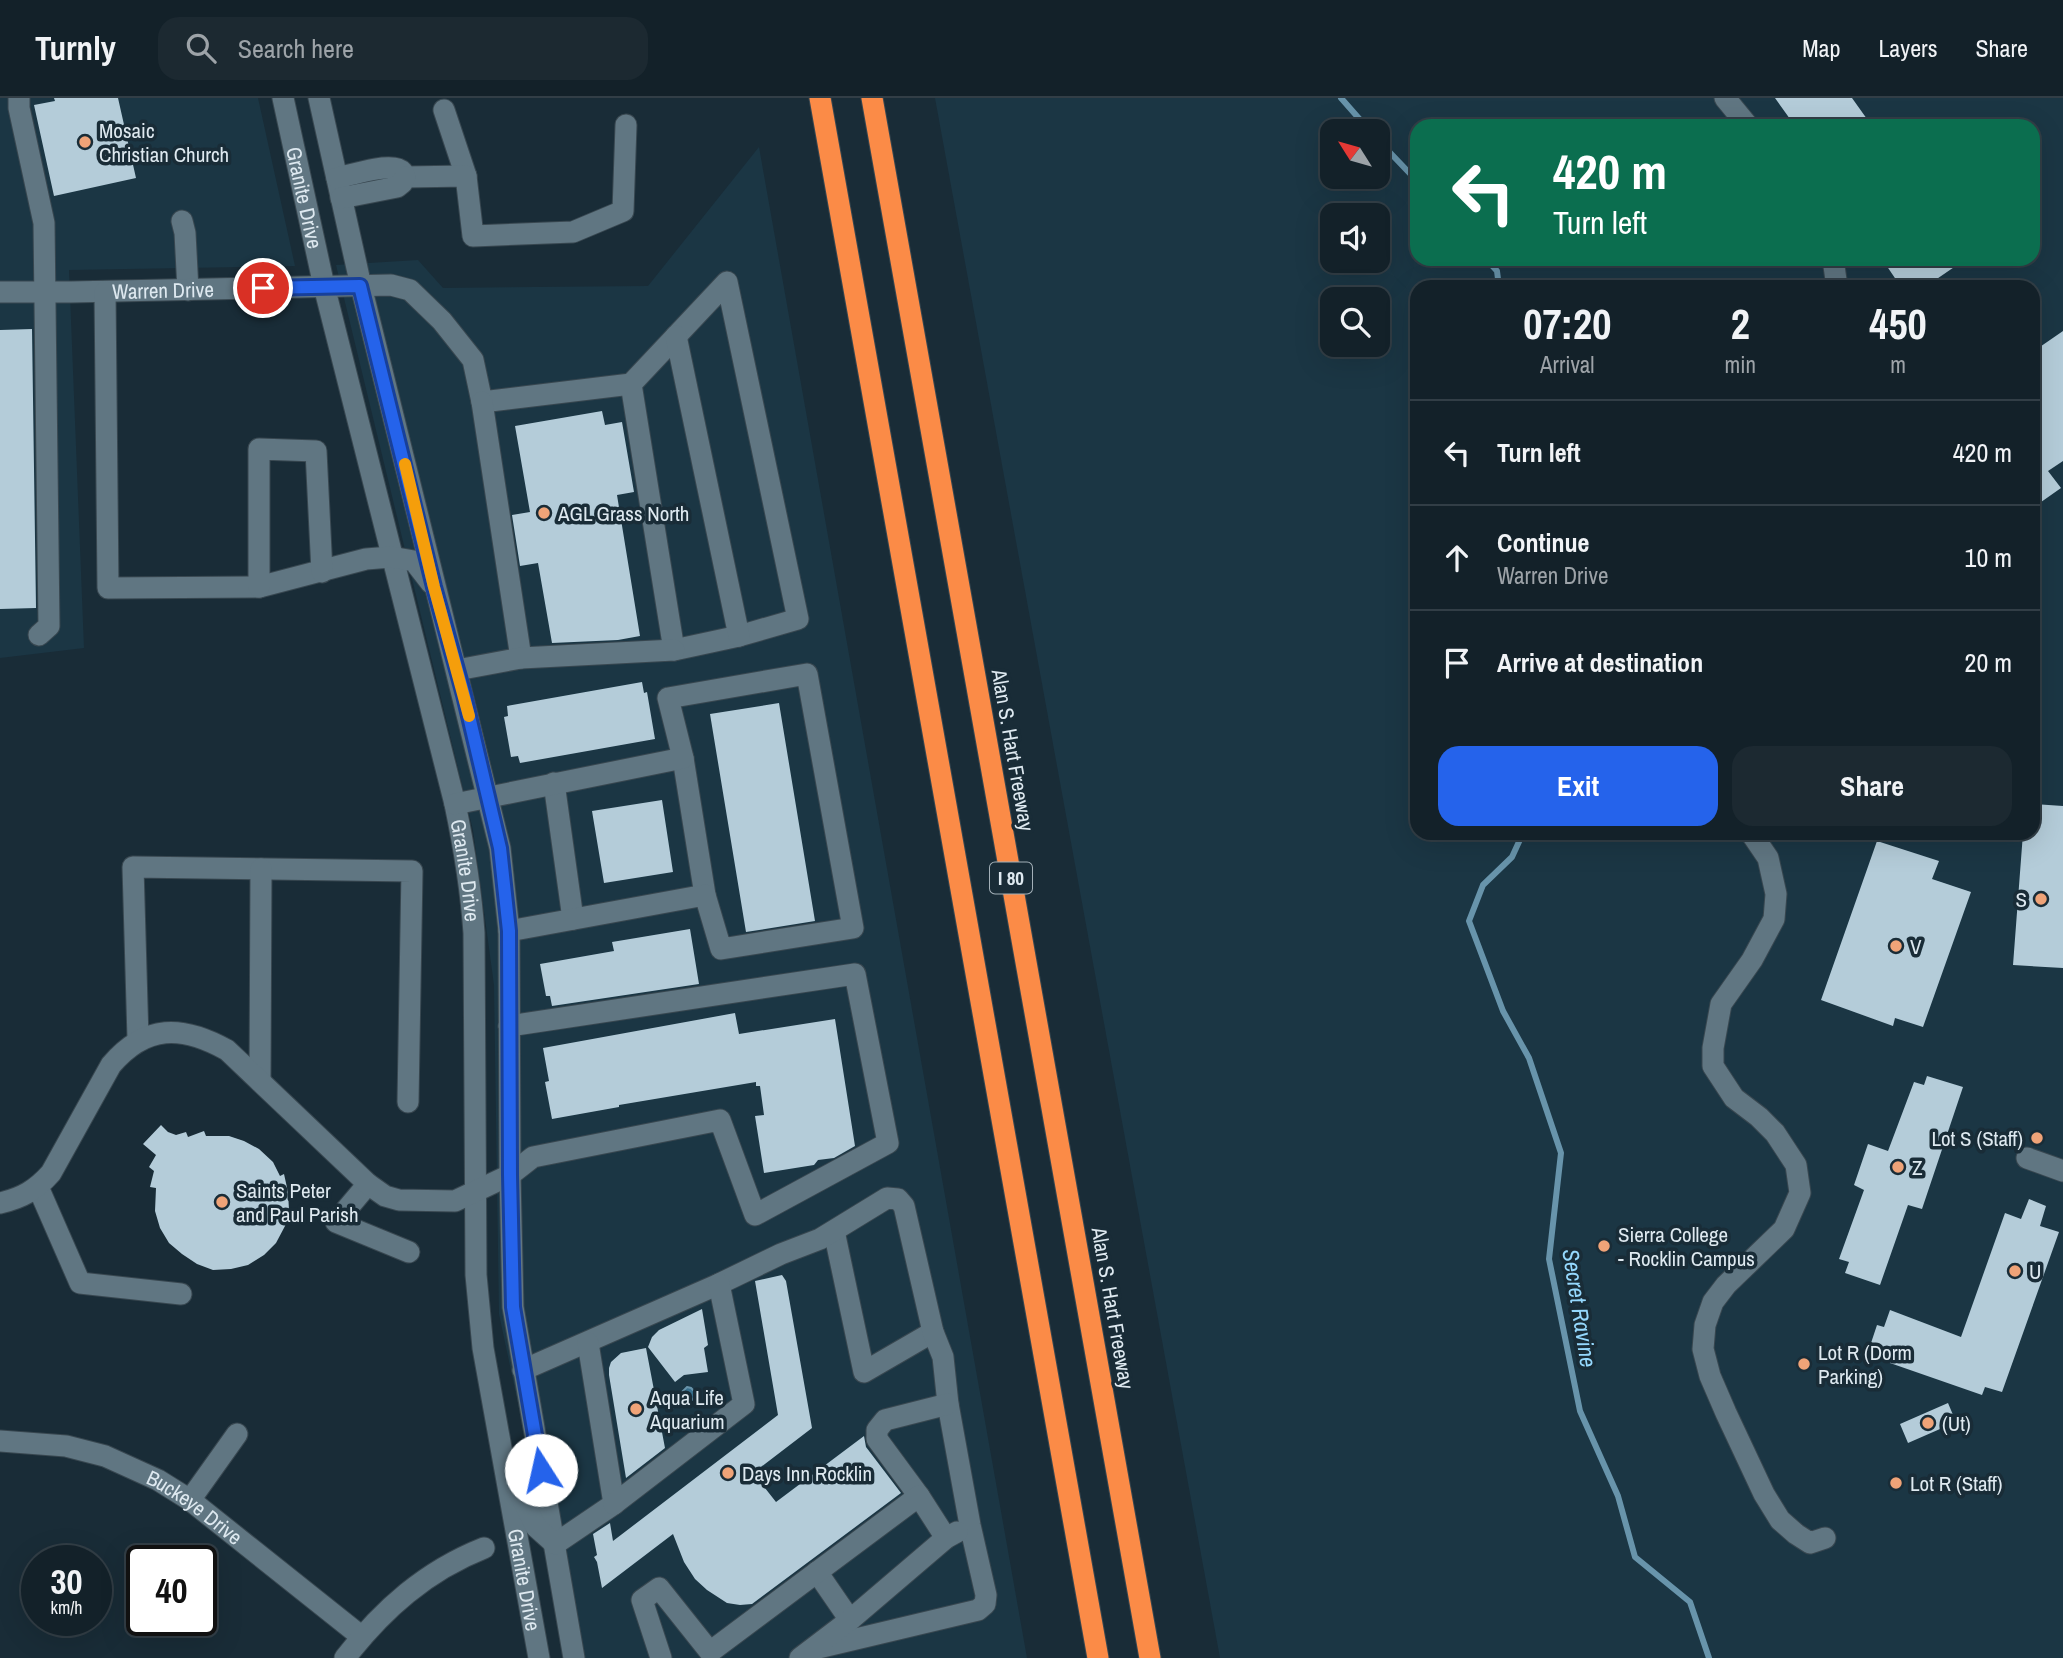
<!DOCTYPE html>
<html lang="en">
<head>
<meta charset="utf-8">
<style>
	:root { --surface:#132129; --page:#1c2931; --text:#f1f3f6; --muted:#9da3a8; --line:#323e46; --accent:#2563eb }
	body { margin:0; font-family:"Archivo Narrow",sans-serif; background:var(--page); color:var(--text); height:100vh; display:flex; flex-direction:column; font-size:26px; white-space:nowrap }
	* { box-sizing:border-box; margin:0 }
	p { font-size:23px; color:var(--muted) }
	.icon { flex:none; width:38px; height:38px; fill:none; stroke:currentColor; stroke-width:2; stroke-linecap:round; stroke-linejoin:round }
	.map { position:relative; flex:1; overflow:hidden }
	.details { position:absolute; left:1410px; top:182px; width:630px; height:560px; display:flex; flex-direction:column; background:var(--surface); border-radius:21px; box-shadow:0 7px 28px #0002,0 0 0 2px var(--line) }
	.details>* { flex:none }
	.hud { position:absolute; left:1410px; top:21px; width:630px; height:147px; border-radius:21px; box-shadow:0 7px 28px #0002,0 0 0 2px var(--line); background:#0b6e4f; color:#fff; overflow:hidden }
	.needle { width:46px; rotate:307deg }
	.controls { position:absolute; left:1320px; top:21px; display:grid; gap:14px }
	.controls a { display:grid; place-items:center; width:70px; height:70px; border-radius:14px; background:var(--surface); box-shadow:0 7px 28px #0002,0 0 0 2px var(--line); font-size:35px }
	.speed { position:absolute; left:21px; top:1447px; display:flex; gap:14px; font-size:35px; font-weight:700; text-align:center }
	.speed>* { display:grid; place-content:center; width:91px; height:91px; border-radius:50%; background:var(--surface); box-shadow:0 7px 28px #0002,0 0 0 2px var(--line); line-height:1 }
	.speed small { font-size:18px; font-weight:400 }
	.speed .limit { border:4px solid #111; border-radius:10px; background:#fff; color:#111 }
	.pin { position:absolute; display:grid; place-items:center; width:60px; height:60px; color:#fff; margin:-30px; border:4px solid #fff; border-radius:50%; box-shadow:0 2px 7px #0007 }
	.me { position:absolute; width:77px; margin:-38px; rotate:350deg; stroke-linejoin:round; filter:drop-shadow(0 0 5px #0008) }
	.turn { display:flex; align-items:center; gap:24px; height:147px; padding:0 28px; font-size:32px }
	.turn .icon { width:91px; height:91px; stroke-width:2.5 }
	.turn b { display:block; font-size:49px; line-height:60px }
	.eta { display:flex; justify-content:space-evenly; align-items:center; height:119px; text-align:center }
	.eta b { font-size:42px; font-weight:800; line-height:49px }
	.action { display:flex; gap:14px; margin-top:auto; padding:14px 28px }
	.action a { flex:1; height:80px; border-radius:21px; background:var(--accent); color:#fff; font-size:28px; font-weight:800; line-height:80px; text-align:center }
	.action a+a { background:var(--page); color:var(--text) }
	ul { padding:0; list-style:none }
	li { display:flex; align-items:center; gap:21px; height:105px; padding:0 28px; border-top:2px solid var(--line) }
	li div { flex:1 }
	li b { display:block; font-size:26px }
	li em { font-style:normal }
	header { display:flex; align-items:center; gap:42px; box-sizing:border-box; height:98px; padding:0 35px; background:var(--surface); border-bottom:2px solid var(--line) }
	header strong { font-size:33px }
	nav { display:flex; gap:38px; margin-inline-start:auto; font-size:24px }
	.search { width:490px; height:63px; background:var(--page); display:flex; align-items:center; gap:18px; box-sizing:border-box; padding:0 24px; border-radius:21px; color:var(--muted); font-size:26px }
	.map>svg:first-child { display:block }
</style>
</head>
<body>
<header>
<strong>Turnly</strong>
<div class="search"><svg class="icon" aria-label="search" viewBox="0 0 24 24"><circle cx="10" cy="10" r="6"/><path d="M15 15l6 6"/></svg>Search here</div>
<nav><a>Map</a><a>Layers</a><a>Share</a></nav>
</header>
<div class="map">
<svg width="2063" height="1560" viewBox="0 0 2063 1560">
	<rect width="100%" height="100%" fill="#192c37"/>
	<path fill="#1b3644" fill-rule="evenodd" d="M0,0H258L295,168L69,172L84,550L0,560Z
		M935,0H2063V1560H1220ZM1418,28H2034V161H1418ZM1332,33H1377V79H1332ZM1332,117H1377V163H1332ZM1418,189H2034V735H1418ZM1332,201H1377V247H1332Z
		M759,49L1027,1560H572L499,1216L494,887L473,732L336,167L418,162L443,190L648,188Z"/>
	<path fill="#366f8d" stroke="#6894ab" stroke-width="2" d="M687,1289L691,1290L696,1295C690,1310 682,1306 670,1310L667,1307C665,1296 672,1298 680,1296Z"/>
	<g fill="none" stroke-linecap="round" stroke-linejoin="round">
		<path stroke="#6894ab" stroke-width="6" d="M1341,0L1370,33
			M1377,41L1418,84
			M1486,161L1497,173L1499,189
			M1523,735L1512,759L1483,787L1469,823L1503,913L1529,960L1561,1055L1549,1161L1580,1313L1618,1398L1635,1459L1690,1504L1709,1560"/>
	</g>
	<path fill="#b4ccd9" d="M54,0H118L136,80L54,98L34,7L55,3Z
		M1775,0H1852L1872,28H1795Z
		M1882,161H1966L1925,189H1901Z
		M32,231L36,510L0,511V232Z
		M2063,233V363L2048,373L2061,390L2034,409V253Z
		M602,313L605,327L622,324L634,394L617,397L640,538L618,542L552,545L538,465L520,468L512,417L530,414L515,328Z
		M642,584L644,595L647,594L655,641L520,665L518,658L511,659L504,619L508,618L507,608Z
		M779,605L815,823L746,834L710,616Z
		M662,702L673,774L604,785L592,713Z
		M2034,706L2063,708V870L2013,867L2023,735H2034Z
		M1877,743L1939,763L1932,781L1971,794L1923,929L1895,920L1893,928L1821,902Z
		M690,831L699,886L552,908L550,898H546L540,866L614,853L612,844Z
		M735,915L739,936L835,921L855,1048L834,1060L818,1062L814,1067L764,1075L755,1018L764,1017L760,988H756V984L619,1007V1009L552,1021L545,984L549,983L543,950Z
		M1927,978L1963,989L1922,1111L1908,1107L1880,1187L1845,1175L1849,1164L1839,1161L1864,1092L1854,1087L1868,1046L1888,1053L1914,984L1924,987Z
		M161,1027L168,1034L176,1037L186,1034L188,1039L204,1033L206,1038H229L244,1043L259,1051L273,1064L280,1078L284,1076L288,1094L289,1112L285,1128L276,1145L264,1157L248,1167L231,1171L213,1172L197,1166L182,1156L169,1145L160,1130L155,1113L156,1090L150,1089L154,1073L149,1069L156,1057L143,1046Z
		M2029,1101L2046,1108L2040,1128L2059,1134L2002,1294L1985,1289L1982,1297L1867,1257L1877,1227L1884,1229L1890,1212L1961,1239L2005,1115L2021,1121Z
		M782,1177L786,1183L812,1330L753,1375L776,1404L864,1338L866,1349L901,1395L752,1506L740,1507L727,1505L707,1492L695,1481L684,1464L673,1436L602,1490L597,1464L594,1459L597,1457L593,1436L610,1425L613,1443L778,1317L755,1183Z
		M702,1211L708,1247L704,1250L708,1274L684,1277L675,1284L648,1249L652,1239L659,1232Z
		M646,1250L665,1350L626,1380L609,1277V1270L611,1264L621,1255Z
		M1948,1305L1956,1324L1908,1345L1900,1326Z"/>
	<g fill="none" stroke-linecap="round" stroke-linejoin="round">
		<g stroke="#384750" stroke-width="23">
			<g id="minor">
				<path d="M19,0V10L44,125L49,528L39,537"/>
				<path id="s1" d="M283,0L324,188L455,706C464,749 471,791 474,835L476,1177L483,1250L539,1560"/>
				<path d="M319,0L361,188L500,750L509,833L510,1077L513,1209L574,1560"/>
				<path d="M1725,0L1748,28"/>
				<path d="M444,12L466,78"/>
				<path d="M405,79L466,78L473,138L573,134L623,113L626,27"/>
				<path d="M337,80C351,77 384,66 398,71C403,73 403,74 405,79"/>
				<path d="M341,100L397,89L402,85L405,79"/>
				<path d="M182,123L185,135L188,192"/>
				<path d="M1833,161L1837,189"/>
				<path id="s2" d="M0,194H71L391,187L410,192L442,223L473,262L482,304L631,286L727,184L798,521L739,538L674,552L631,286"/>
				<path d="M105,194L108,490L259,489L366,461L391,459L414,463L431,485"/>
				<path d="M676,238L739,538"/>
				<path d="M482,304L521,560"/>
				<path d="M259,489V351L316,353L322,474"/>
				<path d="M457,572L521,560L674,552"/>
				<path d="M683,660L705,797"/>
				<path d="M554,685L573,821"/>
				<path d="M455,706L683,660L668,600L807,576L853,830L721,851L705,797L509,833"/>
				<path d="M1751,735L1768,760L1776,796L1774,821L1752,862L1721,906L1713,950V968L1734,1000L1759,1019L1775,1035L1796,1067L1800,1095L1784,1131L1726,1187L1713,1204L1705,1227L1703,1251L1710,1278L1726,1315L1764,1396L1780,1422L1796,1436L1810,1445L1825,1440"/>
				<path d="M138,941L133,769L412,773L408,1004"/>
				<path d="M260,983L261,771"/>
				<path d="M2027,1060L2063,1073"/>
				<path d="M368,1086L336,1124L409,1154"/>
				<path d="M38,1089L80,1185L181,1196"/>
				<path d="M0,1105C22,1100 36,1092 51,1075L111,967C146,926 182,927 227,952L368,1086L385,1098L399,1102L455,1103L510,1077L533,1059L720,1022L755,1117L888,1045L855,876L509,928"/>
				<path d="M834,1133L864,1274L933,1234"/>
				<path d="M523,1272L719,1186L781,1156L820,1141L887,1100L898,1101L904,1108L933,1234L943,1259L948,1306L970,1427L986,1497L985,1506L978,1512L814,1551"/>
				<path id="s3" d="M0,1343L66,1348L105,1358L158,1382L190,1402L362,1539"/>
				<path d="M515,1386L536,1429L555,1446L614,1406L588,1245"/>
				<path d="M919,1398L877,1341V1332L885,1322L948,1306"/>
				<path d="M190,1402L237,1336"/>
				<path d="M614,1406L744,1306L719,1186"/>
				<path d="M817,1474L850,1522"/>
				<path d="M345,1560C383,1511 426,1473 484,1450"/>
				<path d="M661,1560L642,1502L659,1490L710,1554L919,1398L946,1440"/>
				<path d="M800,1560L850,1522L946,1440L957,1434"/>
			</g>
		</g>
		<g stroke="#384750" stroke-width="23">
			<path id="highway" d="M820,0L1098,1560
				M872,0L1150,1560"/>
		</g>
		<use href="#minor" stroke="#607682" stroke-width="21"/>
		<use href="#highway" stroke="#fb8b47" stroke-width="21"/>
	</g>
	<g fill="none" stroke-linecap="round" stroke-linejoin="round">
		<g stroke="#184099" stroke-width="18">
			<path id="route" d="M263,190L360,188L434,489L464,597L500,750L509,833L510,1077L513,1209L541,1372"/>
		</g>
		<use href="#route" stroke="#2563eb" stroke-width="12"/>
		<path stroke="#f59e0b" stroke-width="12" d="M405,366L434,489L469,618"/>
	</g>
	<g fill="#efa378" stroke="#192c37" stroke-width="2.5">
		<circle cx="85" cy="44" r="7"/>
		<circle cx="544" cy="415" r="7"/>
		<circle cx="2041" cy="801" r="7"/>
		<circle cx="1896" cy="848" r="7"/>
		<circle cx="2037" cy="1040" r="7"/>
		<circle cx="1898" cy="1069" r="7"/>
		<circle cx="222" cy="1104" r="7"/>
		<circle cx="1604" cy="1148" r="7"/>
		<circle cx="2015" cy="1173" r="7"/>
		<circle cx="1804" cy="1266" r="7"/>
		<circle cx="636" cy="1311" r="7"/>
		<circle cx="1928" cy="1325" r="7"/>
		<circle cx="728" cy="1375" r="7"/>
		<circle cx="1896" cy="1385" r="7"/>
	</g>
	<g text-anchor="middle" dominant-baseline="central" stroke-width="7" stroke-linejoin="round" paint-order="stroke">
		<rect fill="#192c37" stroke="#a3b0b8" stroke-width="2" x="990" y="764.5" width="42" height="31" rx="5"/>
		<g font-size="19" font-weight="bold" fill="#dee9f0">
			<text x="1011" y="780">I 80</text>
		</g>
		<g font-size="21" fill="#dee9f0" stroke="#192c37" text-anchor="start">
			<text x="99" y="32">Mosaic<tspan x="99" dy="24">Christian Church</tspan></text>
			<text x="558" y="415">AGL Grass North</text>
			<text x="2027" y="801" text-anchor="end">S</text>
			<text x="1910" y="848">V</text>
			<text x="2023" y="1040" text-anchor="end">Lot S (Staff)</text>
			<text x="1912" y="1069">Z</text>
			<text x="236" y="1092">Saints Peter<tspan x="236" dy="24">and Paul Parish</tspan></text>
			<text x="1618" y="1136">Sierra College<tspan x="1618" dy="24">- Rocklin Campus</tspan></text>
			<text x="2029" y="1173">U</text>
			<text x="1818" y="1254">Lot R (Dorm<tspan x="1818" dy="24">Parking)</tspan></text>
			<text x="650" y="1299">Aqua Life<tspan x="650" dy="24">Aquarium</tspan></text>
			<text x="1942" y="1325">(Ut)</text>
			<text x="742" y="1375">Days Inn Rocklin</text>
			<text x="1910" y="1385">Lot R (Staff)</text>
		</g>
		<g font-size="21" fill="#dee9f0" stroke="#192c37">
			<text stroke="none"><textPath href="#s1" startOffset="102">Granite Drive</textPath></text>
			<text stroke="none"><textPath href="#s2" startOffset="163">Warren Drive</textPath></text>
			<text transform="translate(1013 652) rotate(80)">Alan S. Hart Freeway</text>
			<text stroke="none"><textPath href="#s1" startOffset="794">Granite Drive</textPath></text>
			<text transform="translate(1113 1210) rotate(80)">Alan S. Hart Freeway</text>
			<text stroke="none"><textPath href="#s3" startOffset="210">Buckeye Drive</textPath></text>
			<text stroke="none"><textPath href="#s1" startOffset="1508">Granite Drive</textPath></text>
		</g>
		<g font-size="23" font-style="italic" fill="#95d8fd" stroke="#192c37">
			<text transform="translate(1580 1210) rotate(81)">Secret Ravine</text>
		</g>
	</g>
</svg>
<div class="controls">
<a><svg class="needle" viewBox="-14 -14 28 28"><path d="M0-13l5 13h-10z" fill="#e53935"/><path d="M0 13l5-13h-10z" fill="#9da3a8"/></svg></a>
<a><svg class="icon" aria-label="sound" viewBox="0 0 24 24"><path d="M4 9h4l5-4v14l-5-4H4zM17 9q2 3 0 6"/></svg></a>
<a><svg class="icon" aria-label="search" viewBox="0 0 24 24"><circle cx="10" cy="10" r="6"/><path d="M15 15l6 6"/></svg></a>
</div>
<div class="speed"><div>30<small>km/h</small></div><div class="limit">40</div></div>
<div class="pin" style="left:263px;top:190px;background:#d93025"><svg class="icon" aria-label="arrive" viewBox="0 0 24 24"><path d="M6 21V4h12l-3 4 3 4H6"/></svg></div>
<svg class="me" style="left:541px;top:1372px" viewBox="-20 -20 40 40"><circle r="19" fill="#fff"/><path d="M0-13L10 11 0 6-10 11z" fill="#2563eb"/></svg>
<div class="hud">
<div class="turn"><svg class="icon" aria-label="left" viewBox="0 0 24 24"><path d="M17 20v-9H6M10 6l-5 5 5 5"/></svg><div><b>420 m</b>Turn left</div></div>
</div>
<section class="details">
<div class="eta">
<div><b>07:20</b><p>Arrival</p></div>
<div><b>2</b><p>min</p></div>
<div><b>450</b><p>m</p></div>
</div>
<ul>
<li><svg class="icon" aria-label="left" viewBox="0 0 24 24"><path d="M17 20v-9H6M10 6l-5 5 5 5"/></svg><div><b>Turn left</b></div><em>420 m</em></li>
<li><svg class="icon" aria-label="ahead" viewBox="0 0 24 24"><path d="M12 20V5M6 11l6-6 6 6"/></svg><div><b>Continue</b><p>Warren Drive</p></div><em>10 m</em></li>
<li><svg class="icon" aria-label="arrive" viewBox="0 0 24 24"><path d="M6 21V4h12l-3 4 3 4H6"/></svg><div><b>Arrive at destination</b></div><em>20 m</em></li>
</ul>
<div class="action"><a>Exit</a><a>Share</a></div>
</section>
</div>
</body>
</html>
